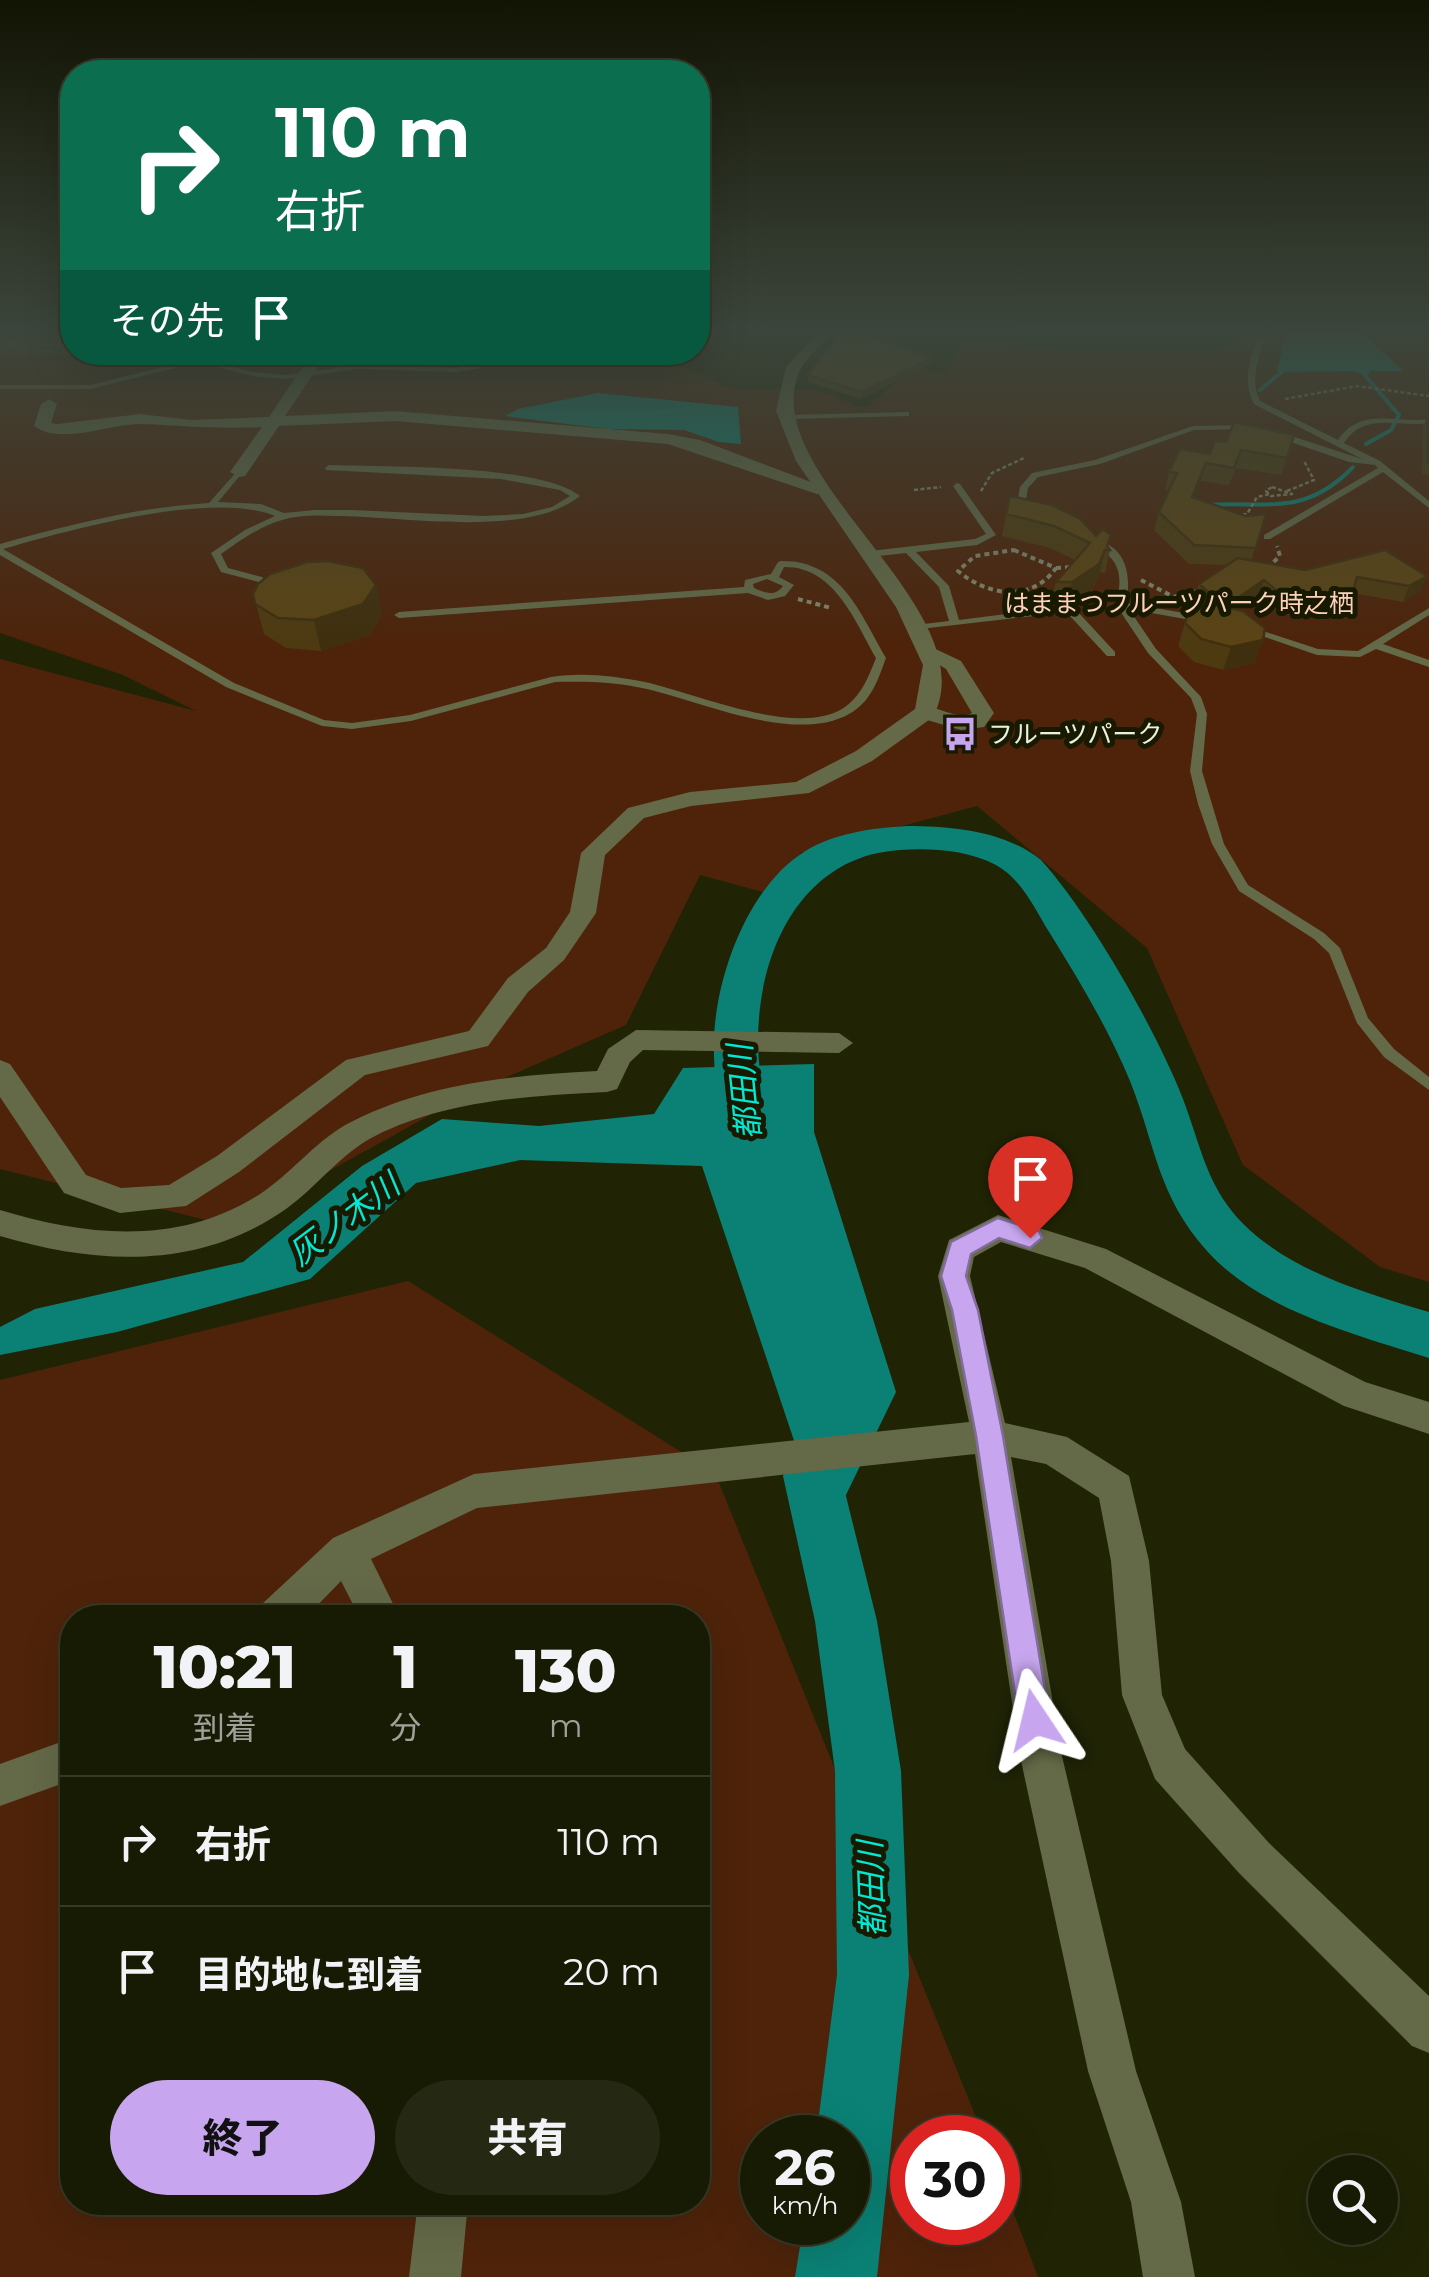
<!DOCTYPE html>
<html lang="ja">
<head>
<meta charset="utf-8">
<style>
	:root { --surface:#181b04; --page:#252813; --text:#f1f3f6; --muted:#9fa19a; --line:#363926; --accent:#c7a6ef }
	body { margin:0; font-family:Montserrat,"Noto Sans JP",sans-serif; background:var(--page); color:var(--text); height:100vh; display:flex; flex-direction:column; font-size:38px; white-space:nowrap }
	* { box-sizing:border-box; margin:0 }
	p { font-size:32px; color:var(--muted) }
	.icon { flex:none; width:55px; height:55px; fill:none; stroke:currentColor; stroke-width:2; stroke-linecap:round; stroke-linejoin:round }
	.map { position:relative; flex:1; overflow:hidden }
	.drawer { position:absolute; left:60px; top:1605px; width:650px; height:610px; display:flex; flex-direction:column; background:var(--surface); border-radius:40px; box-shadow:0 10px 40px #0002,0 0 0 2px var(--line) }
	.drawer>* { flex:none }
	.top-card { position:absolute; left:60px; top:60px; width:650px; height:305px; border-radius:40px; box-shadow:0 10px 40px #0002,0 0 0 2px var(--line); background:#0b6e4f; color:#fff; overflow:hidden }
	.controls { position:absolute; left:1308px; top:2155px; display:grid; gap:20px }
	.controls a { display:grid; place-items:center; width:90px; height:90px; border-radius:50%; background:var(--surface); box-shadow:0 10px 40px #0002,0 0 0 2px var(--line); font-size:50px }
	.speed { position:absolute; left:740px; top:2115px; display:flex; gap:20px; font-size:50px; font-weight:700; text-align:center }
	.speed>* { display:grid; place-content:center; width:130px; height:130px; border-radius:50%; background:var(--surface); box-shadow:0 10px 40px #0002,0 0 0 2px var(--line); line-height:1 }
	.speed small { font-size:25px; font-weight:400 }
	.speed .limit { border:15px solid #d22; background:#fff; color:#111 }
	.pin { position:absolute; display:grid; place-items:center; width:85px; height:85px; color:#fff; margin:-102px -42px; border-radius:50% 50% 50% 0; rotate:-45deg; box-shadow:0 0 10px #0007 }
	.pin .icon { rotate:45deg }
	.me { position:absolute; width:110px; margin:-55px; rotate:350deg; stroke-linejoin:round; filter:drop-shadow(0 0 8px #0008) }
	.turn { display:flex; align-items:center; gap:35px; height:210px; padding:0 50px; font-size:45px }
	.turn .icon { width:130px; height:130px; stroke-width:2.5 }
	.turn b { display:block; font-size:70px; line-height:85px }
	.then { display:flex; align-items:center; height:95px; padding:0 50px; background:#0003; gap:20px; font-size:38px }
	.eta { display:flex; justify-content:space-evenly; align-items:center; height:170px; text-align:center }
	.eta b { font-size:60px; font-weight:800; line-height:70px }
	.action { display:flex; gap:20px; margin-top:auto; padding:20px 50px }
	.action a { flex:1; height:115px; border-radius:60px; background:var(--accent); color:#111; font-size:40px; font-weight:800; line-height:115px; text-align:center }
	.action a+a { background:var(--page); color:var(--text) }
	ul { padding:0; list-style:none }
	li { display:flex; align-items:center; gap:30px; height:130px; padding:0 50px; border-top:2px solid var(--line) }
	li div { flex:1 }
	li b { display:block; font-size:38px }
	li em { font-style:normal }
	.map>svg:first-child { display:block }
</style>
</head>
<body>
<div class="map">
<svg width="1429" height="2277" viewBox="0 0 1429 2277">
	<rect width="100%" height="100%" fill="#202405"/>
	<path fill="#4e230a" fill-rule="evenodd" d="M0,328H72V352L688,353L673,362L734,390L809,389L831,394L857,407L868,406L913,368L949,373L959,346L1212,353L1227,347L1243,328H1429V1282L1380,1267L1243,1165L1147,948L977,806L801,853L771,894L700,875L626,1025L468,1094L230,1226L0,1169V659L196,711L123,675L0,633Z
		M408,1281L715,1473L984,2137L912,2138V2222H998V2172L1038,2277H0V1380ZM72,1618H698V2202H72ZM762,2138H848V2222H762Z"/>
	<path fill="#0b8175" d="M1287,328H1358L1403,371H1371L1367,376L1353,371L1277,372Z
		M598,393L738,407L741,444L719,442L684,430L608,429L505,416L518,409Z
		M814,1064V1132L896,1392L826,1536L702,1166L520,1160L416,1183L310,1279L117,1332L0,1355V1327L35,1309L243,1262L362,1166L442,1119L539,1126L654,1114L683,1068Z"/>
	<g fill="none" stroke-linecap="round" stroke-linejoin="round">
		<path stroke="#0b8175" stroke-width="4" d="M1362,372L1399,415L1391,430L1366,444
			M1260,390L1284,370
			M1206,505C1268,501 1305,517 1353,467"/>
		<path fill="#0b8175" fill-rule="evenodd" d="M907,826C952,826 1005,831 1041,860C1088,912 1148,1017 1176,1082C1205,1148 1202,1196 1267,1244C1313,1278 1375,1296 1429,1312V1358C1355,1334 1261,1311 1207,1251C1157,1195 1156,1146 1130,1081C1109,1030 1080,982 1051,935C1035,910 1023,880 996,865C967,850 931,848 900,850C801,856 758,952 758,1041C758,1071 765,1101 768,1131L761,1144L744,1149L727,1144L720,1131C718,1101 713,1070 714,1039C716,976 748,887 804,852C833,833 873,828 907,826Z
			M812,1449L832,1457L841,1476L877,1621L901,1771L909,1975L877,2277H795L804,2222H848V2138H816L837,1975L835,1771L815,1621L783,1476L792,1457Z"/>
		<path stroke="#81856b" stroke-width="2.5" stroke-dasharray="4 2.5" stroke-linecap="butt" d="M1285,399L1357,386L1429,396
			M1272,487L1292,494L1271,496L1266,491Z
			M914,490L941,487
			M981,491L992,473L1024,458
			M1287,491L1314,480L1304,461
			M1236,515L1247,514L1257,497L1270,494"/>
		<path stroke="#81856b" stroke-width="4" stroke-dasharray="5 4" stroke-linecap="butt" d="M1014,550L1056,568C1031,603 988,596 958,571L975,556Z
			M1056,568L1073,567
			M1267,568L1280,556L1277,546
			M1141,580L1174,597L1199,590
			M1082,589L1104,598
			M798,599L831,608"/>
		<path fill="#646948" fill-rule="evenodd" d="M1261,328H1269C1261,352 1248,376 1260,401L1338,440C1361,406 1395,424 1429,419V423C1397,428 1365,411 1344,443L1380,461L1429,501V508L1383,472L1270,539H1264V535L1378,468L1375,465L1349,462L1273,436V432H1279L1362,459L1254,404C1240,378 1253,353 1261,328Z
			M478,352H486L480,368L457,372L358,369L285,379L252,376L199,362L91,389H0V385H91L199,358L252,372L285,375L358,365L457,368L474,364Z
			M906,412H909V416L787,419L783,417L787,415Z
			M1249,425L1253,427L1252,429L1194,430L1100,464L1038,477L1028,488L1026,499L1035,513L1034,515H1028L1018,499L1020,487L1032,473L1095,460L1193,426Z
			M329,465C384,467 541,464 580,496C527,539 403,516 336,516C319,515 299,515 282,520C260,526 240,541 221,554L228,568L262,577L264,579L259,582L221,572L211,553L245,530L275,516C212,490 69,530 3,549L234,683L324,720L352,723L410,715L551,677C582,672 615,676 645,682C695,693 795,737 842,709C861,697 868,678 876,658C855,621 834,566 784,567L779,577L794,585L785,596L768,600L748,593L399,618L394,615L399,612L744,587L745,580L771,574L778,562L781,561C841,560 860,613 886,658C878,680 871,702 849,714C796,744 702,702 647,689C617,682 586,681 555,682L411,721L352,729L322,726L226,687L0,555V544C68,525 138,507 209,503L239,469L243,472L218,502L261,504L284,513L314,510H352L484,516L523,514L552,507L570,496L560,490L501,479L326,470L325,468ZM767,579L783,586C775,597 765,593 754,588L753,584Z
			M957,483L960,484L996,535L977,545L916,552L949,586L959,620L1061,607L1078,612L1115,652V656H1107L1070,616L1061,613L911,630L910,628L915,625L949,621L939,587L906,553L870,557L865,554L870,551L975,539L986,534L953,486Z
			M1094,540C1126,545 1132,575 1126,603L1202,616L1207,619L1202,622L1129,609L1156,649L1201,697L1207,714L1202,771L1224,844L1248,885L1324,933L1340,948L1368,1018L1394,1049L1429,1077V1090L1384,1057L1357,1023L1329,953L1314,939L1239,891L1212,844L1198,804L1190,771L1197,714L1191,698L1148,653L1116,605C1123,574 1121,562 1094,544Z
			M1429,608V615L1383,644L1429,660V667L1376,649L1360,657L1317,655L1239,628L1248,626L1318,649L1358,651Z"/>
		<path fill="#646948" fill-rule="evenodd" d="M313,352H328L285,416L395,411L668,434L700,440L832,490L817,494L668,444L395,421L279,426L245,476L239,477L230,472L262,427C219,429 185,426 143,424C110,423 62,446 34,426L41,404L49,399L57,404L51,423L57,424L140,414L191,420L269,417Z
			M927,645L961,661L994,713L984,727L961,730L917,717V707C936,703 955,721 972,713L946,669L917,651Z
			M636,1030L839,1033L853,1043L839,1053L643,1050L630,1062L617,1089L607,1092C528,1096 447,1100 375,1136C340,1154 318,1186 286,1209C199,1270 98,1265 0,1236V1210C89,1237 182,1246 263,1192C295,1170 318,1138 353,1121C428,1083 514,1075 597,1071L608,1049Z
			M998,1215L1106,1249L1365,1382L1429,1402V1434L1344,1406L1085,1268L1001,1242L974,1257L970,1276L1005,1423L1067,1437L1129,1476L1149,1561L1162,1695L1185,1749L1269,1843L1429,1996V2053L1412,2046L1239,1873L1155,1779L1122,1695L1111,1561L1099,1498L1046,1464L1011,1457L1062,1756L1136,2071L1181,2202L1195,2277H1143L1131,2202L1088,2071L1020,1756L975,1454L477,1508L371,1559L400,1618H360L341,1581L305,1618H257L262,1604L333,1538L474,1474L969,1422L938,1276L949,1240Z
			M72,1738V1780L0,1806V1764Z
			M418,2202H468L461,2277H409Z"/>
		<path fill="#646948" fill-rule="evenodd" d="M822,328H837C827,341 809,354 801,368C749,473 990,607 933,717L872,761L809,793L691,806L644,818L605,855L596,913L564,960L528,992L488,1046L365,1075L239,1172L186,1206L120,1213L64,1193L0,1097V1060L10,1064L86,1175L121,1188L169,1185L217,1156L346,1060L469,1031L508,978L546,948L570,912L581,853L628,808L690,792L796,782L856,751L915,709L923,665L896,607L796,461L776,411L786,367Z"/>
	</g>
	<path fill="#4e3a11" d="M72,328V352H109L107,354L0,356V342Z
		M930,364L861,399L808,382V375Z
		M1427,417H1429V476L1422,474L1423,429Z
		M1294,435L1281,475L1236,468L1229,485L1201,481L1194,498L1246,516L1266,514L1251,561L1305,570L1427,576L1420,591L1403,602L1353,593L1345,615L1314,609L1301,617L1278,613L1259,596L1238,610L1263,640L1255,663L1223,670L1194,662L1178,646L1187,616L1203,606L1194,599L1199,584L1227,565L1189,564L1154,530L1159,512L1169,491L1165,490L1169,472L1210,454L1226,442Z
		M1010,496L1110,550L1105,573L1100,572L1094,587L1067,605L1051,604L1056,582L1075,560L1050,548L1002,536Z
		M376,585L382,615L370,635L321,651L286,648L264,634L253,594Z"/>
	<path fill="#402f0e" d="M931,358L930,364L861,399V392Z
		M1206,463L1201,481L1187,515L1192,497Z
		M1105,550L1100,572L1094,587L1067,605L1072,582Z
		M1427,576L1420,591L1403,602L1409,586Z
		M1264,580L1259,596L1227,617L1232,602Z
		M376,585L382,615L370,635L321,651L314,620Z
		M1320,593L1314,609L1301,617L1306,601Z
		M1263,640L1255,663L1223,670L1231,647Z"/>
	<path fill="#5b4314" stroke="#402f0e" stroke-width="2.5" d="M39,328H72V348L0,349V342Z
		M844,328H846L931,358L861,392L808,375Z
		M1427,417H1429V462H1427Z
		M1234,422L1294,435L1287,458L1241,450L1234,468L1206,463L1192,497L1246,516L1266,514L1256,548L1194,545L1159,512L1177,473L1169,472L1180,449L1210,454L1215,441L1226,442Z
		M1010,496L1052,505L1079,518L1096,536L1103,529L1111,535L1107,546L1110,550H1105L1099,564L1072,582H1056L1090,543L1054,526L1006,514Z
		M1385,550L1427,576L1409,586L1357,577L1351,599L1320,593L1306,601L1284,597L1264,580L1232,602L1216,599L1199,584L1238,558L1305,570Z
		M328,561L363,568L376,585L363,604L314,620L278,618L255,604L253,594L258,584L270,574L307,562Z
		M1208,603L1243,611L1265,628L1263,640L1231,647L1201,639L1185,623L1187,616Z"/>
	<linearGradient id="sky" x2="0" y2="1"><stop stop-color="#121403"/><stop offset="0.51" stop-color="#3c453b"/><stop offset="1" stop-color="#3c453b" stop-opacity="0"/></linearGradient>
	<rect width="1429" height="647" fill="url(#sky)"/>
	<path fill="#c7a6ef" stroke="#816c9b" stroke-width="2.5" d="M998,1218L1039,1231L1042,1238L1030,1248L999,1238L971,1254L966,1276L978,1310L1003,1436L1050,1720L1046,1731L1035,1735L1024,1731L1019,1720L976,1436L952,1310L941,1276L951,1242Z"/>
	<defs>
		<g id="bus-bare" transform="scale(2.7)"><path d="M-5-6H5V4H4V6H2V4H-2V6H-4V4H-5ZM-3.5-4V0h7V-4ZM-3.5 1.2v1.5H-2V1.2ZM2 1.2v1.5H3.5V1.2Z" fill="#c7a6ef" stroke="#171a00" stroke-width="2.5" paint-order="stroke"/></g>
	</defs>
	<g fill-rule="evenodd">
		<use href="#bus-bare" x="960" y="734"/>
	</g>
	<g text-anchor="middle" dominant-baseline="central" stroke-width="10" stroke-linejoin="round" paint-order="stroke">
		<g font-size="25" fill="#fed1bb" stroke="#171a00">
			<text x="1179" y="603">はままつフルーツパーク時之栖</text>
		</g>
		<g font-size="25" fill="#ecf0dd" stroke="#171a00" text-anchor="start">
			<text x="988" y="734">フルーツパーク</text>
		</g>
		<g font-size="32" font-style="italic" fill="#03e7d3" stroke="#171a00">
			<text transform="translate(744 1092) rotate(-96)">都田川</text>
			<text transform="translate(344 1219) rotate(-37)">灰ノ木川</text>
			<text transform="translate(871 1889) rotate(-92)">都田川</text>
		</g>
	</g>
</svg>
<div class="controls">
<a><svg class="icon" aria-label="search" viewBox="0 0 24 24"><circle cx="10" cy="10" r="6"/><path d="M15 15l6 6"/></svg></a>
</div>
<div class="speed"><div>26<small>km/h</small></div><div class="limit">30</div></div>
<div class="pin" style="left:1030px;top:1238px;background:#d93025"><svg class="icon" aria-label="arrive" viewBox="0 0 24 24"><path d="M6 21V4h12l-3 4 3 4H6"/></svg></div>
<svg class="me" style="left:1035px;top:1720px" viewBox="-20 -20 40 40"><path d="M0-17L14 15 0 8-14 15z" fill="#c7a6ef" stroke="#fff" stroke-width="4"/></svg>
<div class="top-card">
<div class="turn"><svg class="icon" aria-label="right" viewBox="0 0 24 24"><path d="M7 20v-9h11M14 6l5 5-5 5"/></svg><div><b>110 m</b>右折</div></div>
<div class="then">その先<svg class="icon" aria-label="arrive" viewBox="0 0 24 24"><path d="M6 21V4h12l-3 4 3 4H6"/></svg></div>
</div>
<section class="drawer">
<div class="eta">
<div><b>10:21</b><p>到着</p></div>
<div><b>1</b><p>分</p></div>
<div><b>130</b><p>m</p></div>
</div>
<ul>
<li><svg class="icon" aria-label="right" viewBox="0 0 24 24"><path d="M7 20v-9h11M14 6l5 5-5 5"/></svg><div><b>右折</b></div><em>110 m</em></li>
<li><svg class="icon" aria-label="arrive" viewBox="0 0 24 24"><path d="M6 21V4h12l-3 4 3 4H6"/></svg><div><b>目的地に到着</b></div><em>20 m</em></li>
</ul>
<div class="action"><a>終了</a><a>共有</a></div>
</section>
</div>
</body>
</html>
